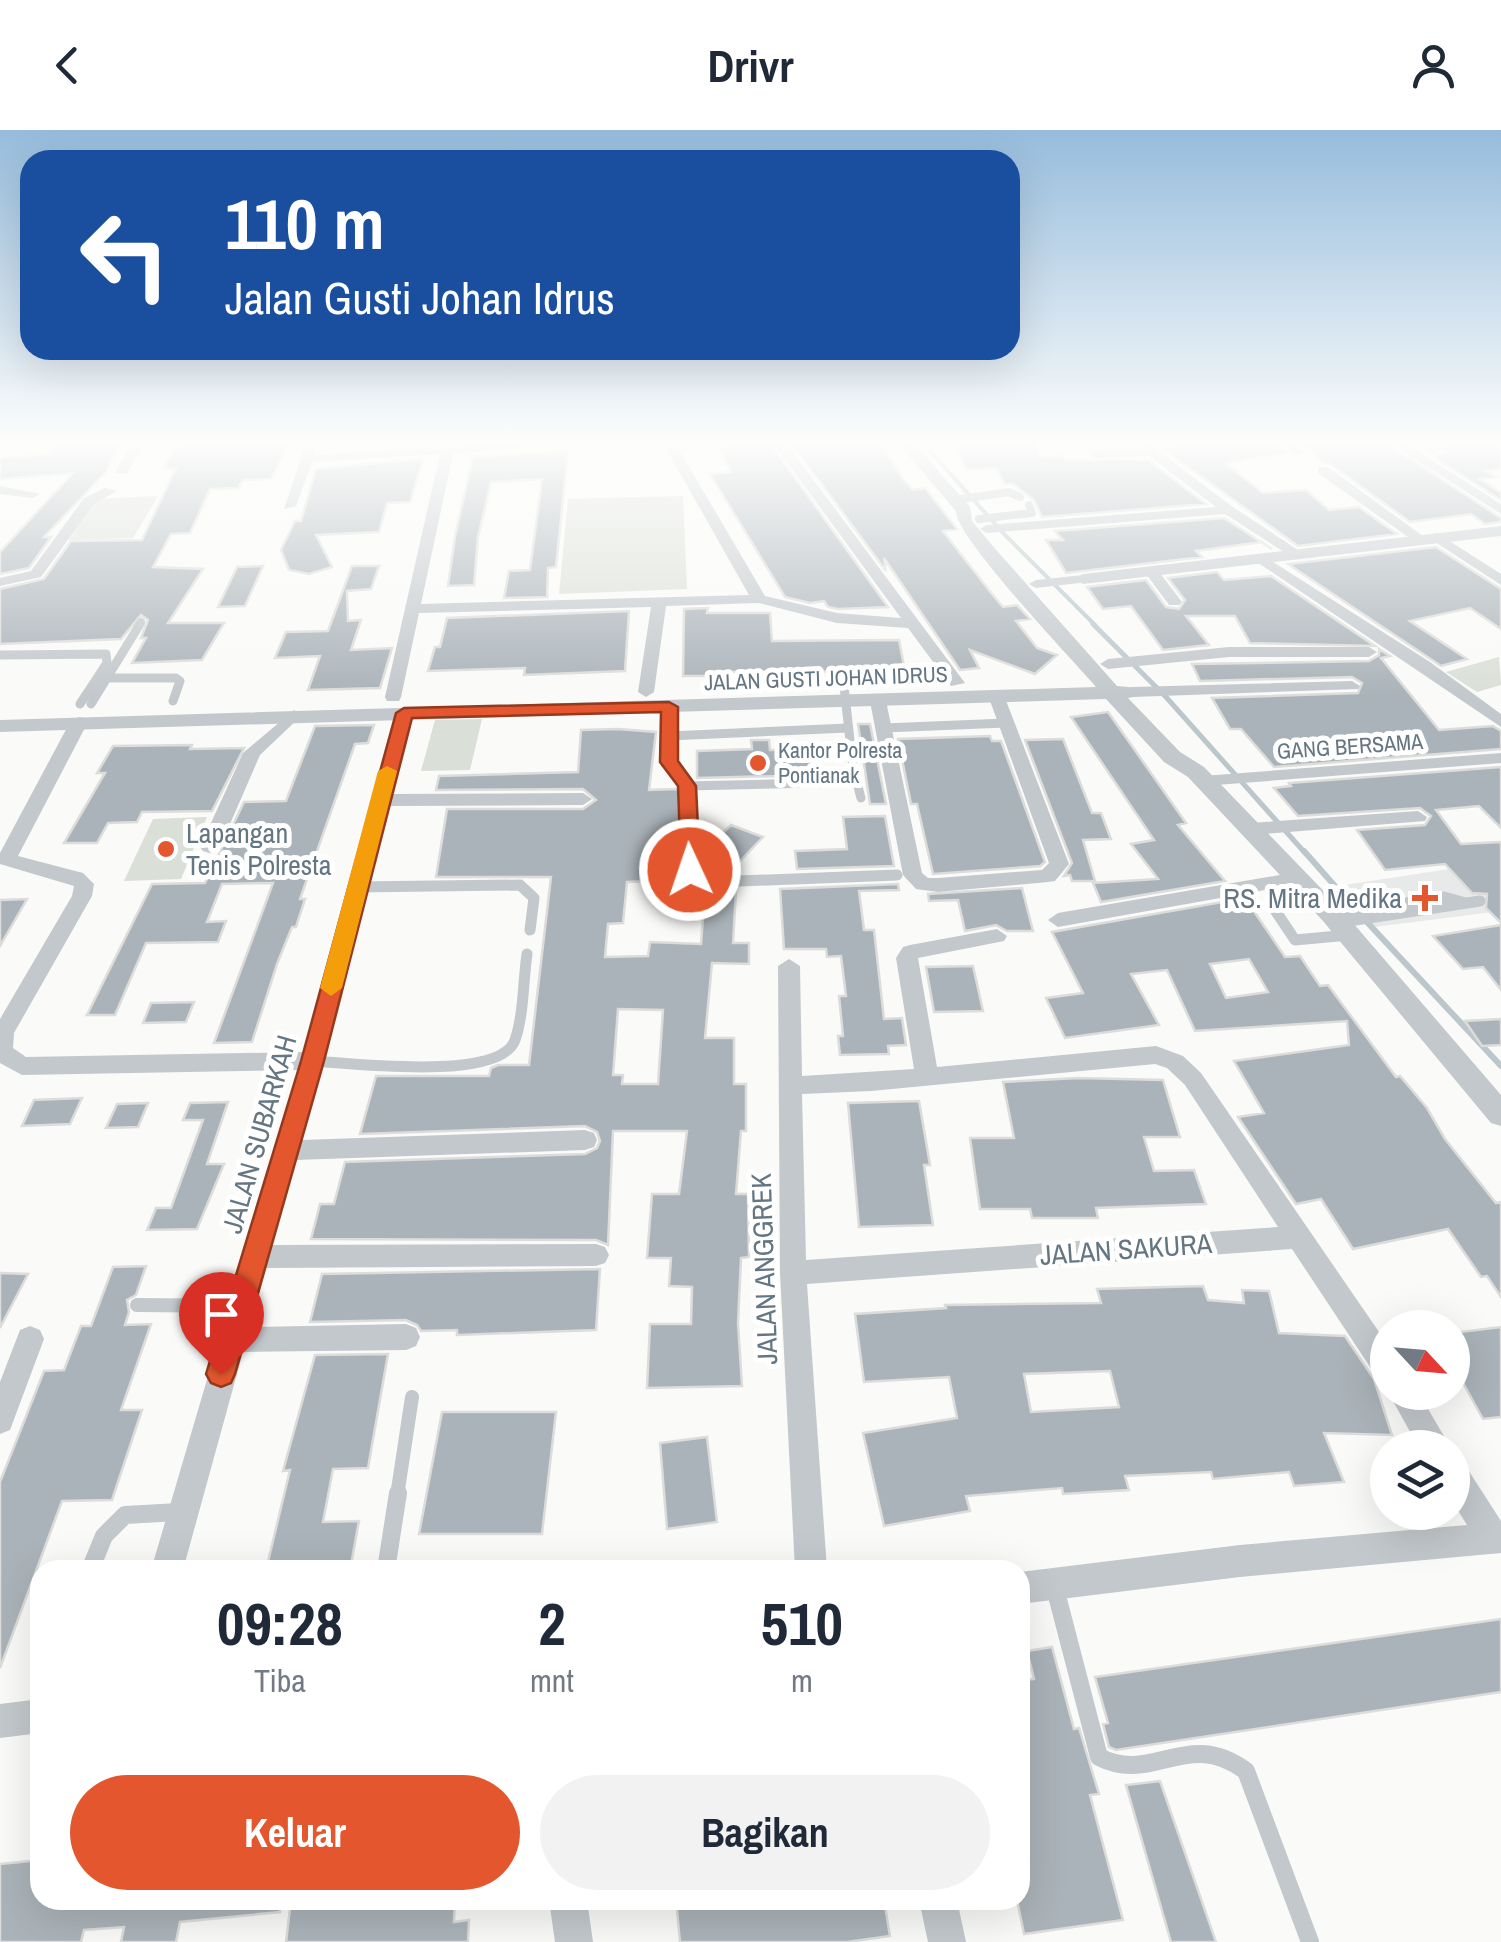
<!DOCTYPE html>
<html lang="id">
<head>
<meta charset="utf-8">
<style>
	:root { --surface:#fff; --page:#f2f2f3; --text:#1f2937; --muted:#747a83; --accent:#e4572e }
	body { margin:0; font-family:"Archivo Narrow",sans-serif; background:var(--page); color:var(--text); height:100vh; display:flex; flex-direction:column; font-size:38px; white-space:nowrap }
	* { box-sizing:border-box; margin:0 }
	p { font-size:32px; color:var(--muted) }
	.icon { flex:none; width:55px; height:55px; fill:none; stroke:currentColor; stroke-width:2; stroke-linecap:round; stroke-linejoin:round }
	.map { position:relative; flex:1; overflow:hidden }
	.drawer { position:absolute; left:30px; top:1430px; width:1000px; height:350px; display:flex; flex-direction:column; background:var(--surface); border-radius:30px; box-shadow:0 10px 40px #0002 }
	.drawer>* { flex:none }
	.banner { position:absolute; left:20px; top:20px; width:1000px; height:210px; border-radius:30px; box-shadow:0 10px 40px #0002; background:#1a4fa0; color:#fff; overflow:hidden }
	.needle { width:65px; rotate:116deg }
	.buttons { position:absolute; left:1370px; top:1180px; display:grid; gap:20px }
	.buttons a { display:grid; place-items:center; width:100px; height:100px; border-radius:50%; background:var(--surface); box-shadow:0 10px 40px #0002; font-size:50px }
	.pin { position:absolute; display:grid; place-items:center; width:85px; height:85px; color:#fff; margin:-102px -42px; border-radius:50% 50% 50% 0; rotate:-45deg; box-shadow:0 0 10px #0007 }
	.pin .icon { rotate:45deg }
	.me { position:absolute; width:110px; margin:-55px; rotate:357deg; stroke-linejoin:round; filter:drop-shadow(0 0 8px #0008) }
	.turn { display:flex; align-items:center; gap:35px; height:210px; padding:0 40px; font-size:45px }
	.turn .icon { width:130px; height:130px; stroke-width:2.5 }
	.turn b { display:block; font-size:70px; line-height:85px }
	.eta { display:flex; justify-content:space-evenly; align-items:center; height:170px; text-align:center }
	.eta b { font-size:60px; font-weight:700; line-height:70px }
	.button { display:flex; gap:20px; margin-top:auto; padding:20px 40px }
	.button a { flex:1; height:115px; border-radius:60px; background:var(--accent); color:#fff; font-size:40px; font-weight:700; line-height:115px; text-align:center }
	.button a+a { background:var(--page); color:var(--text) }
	header { display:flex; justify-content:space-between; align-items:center; height:130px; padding:0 40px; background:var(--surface); font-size:45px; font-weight:700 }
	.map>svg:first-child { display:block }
</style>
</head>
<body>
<header><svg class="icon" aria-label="back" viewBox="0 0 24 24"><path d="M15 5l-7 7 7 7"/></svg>Drivr<svg class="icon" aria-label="person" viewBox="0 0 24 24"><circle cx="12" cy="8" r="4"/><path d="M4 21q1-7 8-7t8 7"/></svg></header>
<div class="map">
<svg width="1501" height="1812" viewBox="0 0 1501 1812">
	<rect width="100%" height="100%" fill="#fafaf8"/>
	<path fill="#e8e9e9" d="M1501,731V781L1375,797L1338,756Z"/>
	<path fill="#dadfd7" d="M158,366L133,408L69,410L97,369Z
		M683,366L687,459L559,464L568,369Z
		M1499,527L1501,555L1477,562L1446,542Z
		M482,589L470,640L421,641L435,590Z
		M207,687L181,749L124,751L153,689Z"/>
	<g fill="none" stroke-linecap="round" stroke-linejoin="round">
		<path stroke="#bbc7cb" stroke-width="4" d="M923,313L1004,404L1096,496"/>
		<path stroke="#bbc7cb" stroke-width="5" d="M1093,494L1166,567L1306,724"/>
		<path stroke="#bbc7cb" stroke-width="6" d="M1304,721L1357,781
			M1366,791L1501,936"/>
	</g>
	<path fill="#aab3b9" stroke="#dcdcda" stroke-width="2.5" fill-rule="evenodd" d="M120,313L105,343L44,407H51L29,438L0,444V422L73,343L0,349V328L49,324L54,316Z
		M186,313H289L271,349L243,350L238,358L210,359L190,403L171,404L153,437L203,439L168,493H224L202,530L132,533L146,508H141L148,490L141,485L121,509L0,514V459L44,449L71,411L142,410L176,338H164L175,318H184Z
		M739,313H770L888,477L838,479L828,477L824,471L810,473L785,467L710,344L731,342L719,318Z
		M791,313L882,315L903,349L913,360L925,358L957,399L943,401L992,464L1003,477L1017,475L1030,489L1016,491L1037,518L1057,525L1035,544L970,520L979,538L960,540L884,428L886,441Z
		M955,313H1035L1042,327L1063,326L1065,330H1148L1206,374L1042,387L1034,370L1013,354H1005L996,338L966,339Z
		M1226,313H1278L1287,323L1225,333L1263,363L1306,360L1329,380L1359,377L1397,404L1298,416L1160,317Z
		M1302,313H1386L1501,388V392L1485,394L1471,384L1410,392L1330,334L1324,333Z
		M1441,313H1501V339L1485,341L1496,347L1480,349L1501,363V370L1433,327L1445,322Z
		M568,321L556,437L548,438L547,467L504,468L509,441L530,440L542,349L491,352L478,407L474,455L448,456L455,406L473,327Z
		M423,329L410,372L387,373L379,402L316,405L332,437L309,444L289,440L281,420L295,391H301L316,339Z
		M1224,388L1272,419L1262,412L1196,421L1202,427L1066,443L1046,410H1063L1055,401Z
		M1436,417L1501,459V499L1470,478L1410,491L1467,529L1441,536L1288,434Z
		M263,436L245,476L218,477L237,437Z
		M352,436H379L371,459L347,461L348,491L361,490L351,520L392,518L380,558L308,560L320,526L275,528L286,502L328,501Z
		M1217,442L1224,450L1271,446L1375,516L1250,513L1235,486H1186L1209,515L1163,520L1131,476L1103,479L1087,457L1146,450L1166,477L1179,479L1185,470L1168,448Z
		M708,478L707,483H770L772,511L899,510L905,541L713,542L714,546H683L684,479Z
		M629,481L625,541L524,545L525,538L428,541L435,517H440L447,488Z
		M1379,519L1390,526L1381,528L1439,600L1493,596L1501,601V619L1274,637L1241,599H1230L1212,568L1358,563L1362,553L1352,547L1200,551L1192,534L1369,531L1379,525Z
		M1108,582L1186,693L1178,695L1225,751L1101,772L1093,753L1158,749L1131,714L1154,710L1071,587Z
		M858,594H870L886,674H870Z
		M374,595L368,613L355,614L300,769H305L296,797H292L277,834L252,912L214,913L273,753L222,754L207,792L226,791L218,812L146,813L115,885H87L152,754L205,753L244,672L286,671L315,596Z
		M618,599L656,602L649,660L679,659L680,750L627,752L623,793L608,794L605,827L648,826L650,812L701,814L705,762L736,761L733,813H749V834L712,833L705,908H734V954H746V1001H741L736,1064H748L749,1127L741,1128L738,1193L742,1256L647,1258L650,1194H691L692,1157L669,1156L671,1128H647L652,1064H679L687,1001H613L608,1115L596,1110L311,1109L320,1074H334L345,1032L585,1024L597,1018L600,1011L597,1002L585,996L360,1004L376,946H489L491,938L498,935H529L551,747H436L447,679H583L596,670L583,659L436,660L439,646L578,642L581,600ZM618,879L663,880L658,954H622L623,945H613Z
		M990,606L992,611H1001L1045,732L1040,736L933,744L917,674H911L898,609Z
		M1063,609L1092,683H1101L1111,709L1083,710L1095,751H1072L1070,745L1064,746L1072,733L1025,610Z
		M751,610H769L770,620L817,619L820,645L697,648V621L752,619Z
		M192,615L190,619L244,618L212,681L142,682L137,692L108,693L97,713H64L105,643H97L113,616Z
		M1501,637V698L1479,676L1436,680L1461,714L1501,712V793L1486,778L1487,764L1472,763L1445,734L1385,740L1357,700L1425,695L1431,686L1420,678L1298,686L1274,658L1291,656L1289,653Z
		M885,686L894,736L797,739L795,721L847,719L843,687Z
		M731,695L763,707L738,733L705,720Z
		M898,754L899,760L859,761L864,800H874L884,889L902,888L906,915L888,916L889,924L840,925L838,906H843L839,866H846L841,826L827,827L826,819H784L780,759Z
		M1022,758L1033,801H1007L996,795L965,801L958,770L929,771L928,764Z
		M1245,768L1285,827L1300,826L1320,856L1328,855L1396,947L1400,946L1427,978L1445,1009L1496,1073L1501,1072V1167L1487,1146L1481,1147L1448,1099L1353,1119L1321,1069L1296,1074L1238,987L1264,983L1234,931L1349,915L1347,891L1195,901L1167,840L1131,844L1159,895L1065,908L1046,868L1083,863L1052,802ZM1249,829L1268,862L1226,868L1210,834Z
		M27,769L0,816V770Z
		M1501,795V860L1483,837L1463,839L1433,806Z
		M973,836L983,881L934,882L926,837Z
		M194,872L186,892L143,893L151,873Z
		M1501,889V915L1482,916L1465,891Z
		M1078,948L1163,950L1180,1007H1144L1154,1041L1194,1040L1206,1074L1096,1078L1098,1088H1032L1030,1079H980L970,1008H1014L1003,952Z
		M82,968L70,994L22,996L34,970Z
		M919,971L930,1035H924L933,1095L859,1097L848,973Z
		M228,972L207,1034H224L197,1099L147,1100L156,1078H171L203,990H183L190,973Z
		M148,973L138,997L106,998L117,974Z
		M146,1136L136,1165L127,1170L129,1182L125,1195L151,1194L121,1280H142L112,1370L62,1371L0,1538V1352L44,1241L64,1240L81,1196H91L113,1137Z
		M600,1139L596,1200L457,1205V1200L421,1201L417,1195L406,1190L310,1192L322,1144Z
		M0,1143L28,1144L0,1198Z
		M1203,1156L1208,1170L1244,1173L1242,1160L1269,1161L1279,1203L1345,1206L1374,1249L1392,1305L1324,1303L1344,1352L1294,1356L1289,1342L1213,1349L1211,1342L1125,1346L1129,1360L1063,1364L1062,1358L966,1366L970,1381L884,1396L863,1303L957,1288L949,1247L864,1252L855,1184L946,1178L945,1175L1101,1173L1097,1159ZM1110,1241L1119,1277L1031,1282L1024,1244Z
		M1501,1197V1287L1483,1289L1452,1233V1203Z
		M388,1224L368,1338L333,1339L323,1392L359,1391L350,1440H266L290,1340L283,1341L315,1225Z
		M442,1282H556L542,1404H419Z
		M707,1307L717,1392L667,1399L660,1313Z
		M1501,1489V1562L1116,1620L1109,1617L1103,1594L1108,1593L1095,1547Z
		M1052,1517L1074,1599L1079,1598L1099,1664L1090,1665L1123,1790L1024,1804L1017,1770H1020V1551L1034,1549L1027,1521Z
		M1160,1651L1216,1812H1171L1126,1655Z
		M40,1730V1770H280V1782L180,1792L176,1812H121L124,1797L84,1800L81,1812H0V1734Z
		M291,1770H455L454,1792L469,1790L468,1812H286Z
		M676,1770H884L890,1806L847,1812H680Z"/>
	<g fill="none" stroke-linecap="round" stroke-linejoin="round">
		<path stroke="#c3c8cc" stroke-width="8" d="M955,370L1009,362L1020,367
			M979,389L1032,383L1029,375
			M138,496L141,492"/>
		<path stroke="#c3c8cc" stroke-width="9" d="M0,525L106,524L107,533L80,574
			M109,548H176L180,551L173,571
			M844,556L853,638L861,668
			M91,574L140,494
			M669,577V632L687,656L688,724
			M884,598L1006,593
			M669,606L848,598
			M687,656L857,652"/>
		<path stroke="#c3c8cc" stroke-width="11" d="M688,721L689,753L897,745
			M357,757L520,755L534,768L530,800
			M1319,772L1273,777L1295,810L1349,805
			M1342,783L1444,767L1462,772
			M1336,793L1480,771
			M312,931C350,933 500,952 515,910C524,884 523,851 527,824"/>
		<path stroke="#c3c8cc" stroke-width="14" d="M137,1175L240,1176
			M397,1366L412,1267"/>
		<path stroke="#c3c8cc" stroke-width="18" d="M90,1440L104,1406L125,1385L179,1382
			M386,1440L398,1363
			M1055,1458L1099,1627C1153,1655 1187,1597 1246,1641L1310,1812"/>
		<path fill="#c3c8cc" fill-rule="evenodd" d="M133,313H145L127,343H117L116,340Z
			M496,313H569L453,324L421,474L749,465L663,313H675L765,466L837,483L901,488L773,313H786L965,553L951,556L908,498L837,493L759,473L666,476L654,562L646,567L638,562L651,477L419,483L401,567L399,571H387L385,567L440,324L312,332L296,376L284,379L305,317L315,314L314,325Z
			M1134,313H1148L1233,377L1304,424L1292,427L1225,384L987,403L980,399L987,395L1216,377L1149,326L1095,328L1089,324L1095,320L1140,319Z
			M1282,313H1296L1306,323L1296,326Z
			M1390,313H1405L1501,374V384Z
			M1420,313H1435L1442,320L1432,323Z
			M1318,337H1328L1427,409L1415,412L1318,343Z
			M0,356L40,364L33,368L0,364Z
			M105,358L117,361L94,374L41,447L0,456V448L31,441L84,368Z
			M1437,403L1501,444V455L1432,410V404Z
			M1262,425L1430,532L1501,584V597L1257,432V426Z
			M1146,438H1156L1182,472L1179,475H1169L1144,441Z
			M1083,445L1088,446V452L1036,458L1029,454L1036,450Z
			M1229,517H1369L1377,522L1369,527H1229L1108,539L1100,534L1108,529Z
			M1352,551L1360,556L1358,559L1132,567L1124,562L1132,557Z
			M997,563L1005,568L1069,734L1055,751L1048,752L938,762L916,759L903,745L870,571L878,566L886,571L922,743L928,748H938L1042,740L1049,733L989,568Z
			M405,578L413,583L392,664L583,663L592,669L583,675L390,676L302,1010L585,1000L594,1003L597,1010L594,1017L585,1020L296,1030L272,1115L596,1114L605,1117L609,1125L605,1133L596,1136L266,1138L250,1197L406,1194L416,1198L420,1207L416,1216L406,1220L243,1222L183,1440H151L298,940L22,945L0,933V889L72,766L74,756L0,734V723L70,592L79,587L85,588L88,592L18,726L83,743L94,754L92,766L14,903L13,918L26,927L303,922L397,583Z
			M294,580L302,585L260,625L220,717L210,723L203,721L200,717L243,623Z
			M1501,623V633L1203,656L1194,651L1203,646Z
			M1418,681L1427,687L1425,691L1250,705L1241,699L1250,693Z
			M1297,742L1304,743L1307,748L1304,753L1058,797L1048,790L1058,783Z
			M997,799L1007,806L1004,811L918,828L937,937L1156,916L1183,926L1201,943L1388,1215V1253L1378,1249L1292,1119L807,1154L827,1440H795L780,1143L778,836L789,829L800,836L802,946L914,939L896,828L903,817L910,815ZM1155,934L1167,938L1185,955L1278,1097L806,1130L802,964L871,961Z
			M30,1196L40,1200L44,1209L10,1300L0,1304V1252L20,1200Z
			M1388,1262H1418L1451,1318H1419Z
			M1452,1328L1463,1332L1501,1391V1423L1240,1447L1020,1474V1442L1240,1415L1467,1395L1452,1371Z
			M40,1569V1603L0,1608V1574Z
			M549,1770H587L593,1812H555Z
			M919,1770H957L966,1812H928Z"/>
		<path fill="#c3c8cc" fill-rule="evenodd" d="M898,313H914L970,377L972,391L991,414L1117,556L1139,558V566L1128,568L1180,622L1204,637L1341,779L1501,965V996L1491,993L1323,791L1188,647L1164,632L1106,569L0,602V590L1096,557C1072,529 955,407 956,381Z
			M1501,396V406L1083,454L1074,449L1083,444Z"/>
	</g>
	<linearGradient id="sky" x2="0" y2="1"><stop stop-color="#96bcdc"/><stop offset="0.55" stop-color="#fdfdfc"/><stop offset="1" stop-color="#fdfdfc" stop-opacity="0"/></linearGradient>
	<rect width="1501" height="567" fill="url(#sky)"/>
	<path fill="#e4572e" stroke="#94391e" stroke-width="2.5" d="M669,572L678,577V631L696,656L700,740L690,746L681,740L678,656L660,632L661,582L412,588L324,931L235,1244L231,1253L221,1257L211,1253L206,1244L301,931L396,583L404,578Z"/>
	<path fill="#f59e0b" d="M387,636L397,641L342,858L331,866L320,858L378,641Z"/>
	<g fill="#e4572e" stroke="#fff" stroke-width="4">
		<circle cx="758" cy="633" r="10"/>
		<circle cx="166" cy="719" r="10"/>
		<path d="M1420 753h10v10h10v10h-10v10h-10v-10h-10v-10h10z"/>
	</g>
	<g text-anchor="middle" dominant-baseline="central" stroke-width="10" stroke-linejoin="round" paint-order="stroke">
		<g font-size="22" fill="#657683" stroke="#fff">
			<text transform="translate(826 548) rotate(-2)">JALAN GUSTI JOHAN IDRUS</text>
			<text transform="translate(1350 616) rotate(-4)">GANG BERSAMA</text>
		</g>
		<g font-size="22" fill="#657683" stroke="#fff" text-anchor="start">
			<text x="778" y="620">Kantor Polresta<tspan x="778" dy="25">Pontianak</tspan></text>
		</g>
		<g font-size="28" fill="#657683" stroke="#fff" text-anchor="start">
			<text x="186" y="703">Lapangan<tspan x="186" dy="32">Tenis Polresta</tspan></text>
			<text x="1402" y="768" text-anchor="end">RS. Mitra Medika</text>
		</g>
		<g font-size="28" fill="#657683" stroke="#fff">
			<text transform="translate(259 1004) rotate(-74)">JALAN SUBARKAH</text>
			<text transform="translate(1126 1119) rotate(-4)">JALAN SAKURA</text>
			<text transform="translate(764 1139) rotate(-92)">JALAN ANGGREK</text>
		</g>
	</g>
</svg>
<div class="buttons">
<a><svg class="needle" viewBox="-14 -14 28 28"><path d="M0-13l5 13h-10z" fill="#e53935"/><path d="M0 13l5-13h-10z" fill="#747a83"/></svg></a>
<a><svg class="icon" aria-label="layers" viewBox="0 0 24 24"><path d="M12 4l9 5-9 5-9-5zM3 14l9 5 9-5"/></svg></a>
</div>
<div class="pin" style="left:221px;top:1244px;background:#d93025"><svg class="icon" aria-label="arrive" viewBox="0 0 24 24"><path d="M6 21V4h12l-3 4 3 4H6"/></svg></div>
<svg class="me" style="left:690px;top:740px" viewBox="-20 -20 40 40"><circle r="17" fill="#e4572e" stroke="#fff" stroke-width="3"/><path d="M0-11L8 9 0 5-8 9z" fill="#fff"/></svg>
<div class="banner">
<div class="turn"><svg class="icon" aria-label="left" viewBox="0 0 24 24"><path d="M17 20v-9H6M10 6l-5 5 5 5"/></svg><div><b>110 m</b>Jalan Gusti Johan Idrus</div></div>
</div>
<section class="drawer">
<div class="eta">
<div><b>09:28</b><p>Tiba</p></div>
<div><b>2</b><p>mnt</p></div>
<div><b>510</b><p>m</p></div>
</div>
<div class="button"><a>Keluar</a><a>Bagikan</a></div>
</section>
</div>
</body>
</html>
